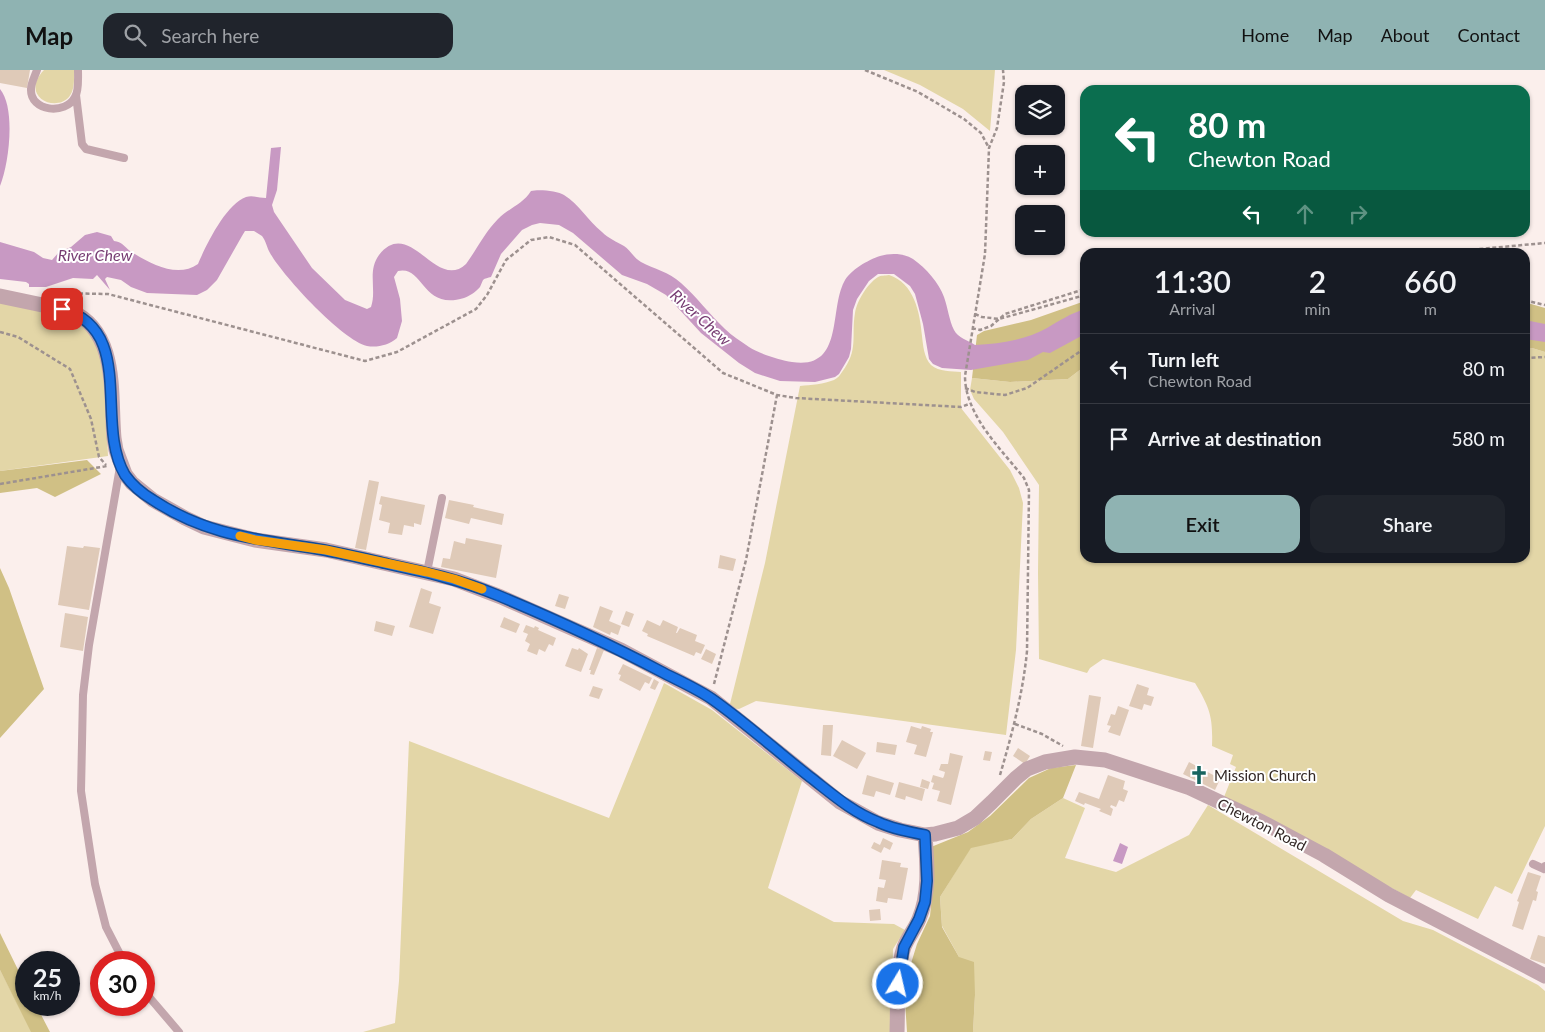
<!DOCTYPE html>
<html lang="en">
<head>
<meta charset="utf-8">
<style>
	:root { --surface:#171b24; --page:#20242c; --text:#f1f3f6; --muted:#9ea1a6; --line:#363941; --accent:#8fb3b2 }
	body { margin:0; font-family:Lato,sans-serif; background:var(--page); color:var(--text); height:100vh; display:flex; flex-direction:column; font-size:19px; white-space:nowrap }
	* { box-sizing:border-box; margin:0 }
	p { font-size:16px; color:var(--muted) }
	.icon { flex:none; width:28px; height:28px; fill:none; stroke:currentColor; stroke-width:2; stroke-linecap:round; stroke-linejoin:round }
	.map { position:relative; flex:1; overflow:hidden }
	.sheet { position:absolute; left:1080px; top:178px; width:450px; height:315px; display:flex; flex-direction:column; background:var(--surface); border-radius:15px; box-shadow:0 1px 4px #0004 }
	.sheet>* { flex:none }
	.top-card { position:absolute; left:1080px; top:15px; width:450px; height:152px; border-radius:15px; box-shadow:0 1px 4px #0004; background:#0b6e4f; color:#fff; overflow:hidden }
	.tools { position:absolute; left:1015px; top:15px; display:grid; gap:10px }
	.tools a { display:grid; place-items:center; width:50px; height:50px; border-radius:10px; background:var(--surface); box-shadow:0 1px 4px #0004; font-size:25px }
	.speed { position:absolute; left:15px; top:881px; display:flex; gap:10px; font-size:25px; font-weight:700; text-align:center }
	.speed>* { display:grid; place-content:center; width:65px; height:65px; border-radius:50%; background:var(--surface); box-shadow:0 1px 4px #0004; line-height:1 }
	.speed small { font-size:12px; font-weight:400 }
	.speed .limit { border:8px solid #d22; background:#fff; color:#111 }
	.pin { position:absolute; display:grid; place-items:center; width:42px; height:42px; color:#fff; margin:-21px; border-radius:10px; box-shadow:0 2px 8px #0006 }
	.me { position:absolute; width:55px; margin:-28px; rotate:9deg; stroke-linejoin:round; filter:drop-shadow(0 0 4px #0008) }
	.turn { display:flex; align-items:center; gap:18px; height:105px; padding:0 25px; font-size:22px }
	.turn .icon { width:65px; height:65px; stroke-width:2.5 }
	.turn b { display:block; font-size:35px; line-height:42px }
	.lanes { display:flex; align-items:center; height:48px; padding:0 25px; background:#0003; justify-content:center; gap:25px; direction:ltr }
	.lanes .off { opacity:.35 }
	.eta { display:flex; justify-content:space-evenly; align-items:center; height:85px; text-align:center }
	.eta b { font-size:30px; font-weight:600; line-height:35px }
	.cta { display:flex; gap:10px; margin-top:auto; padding:10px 25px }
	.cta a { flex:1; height:58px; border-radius:15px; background:var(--accent); color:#111; font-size:20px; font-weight:600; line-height:58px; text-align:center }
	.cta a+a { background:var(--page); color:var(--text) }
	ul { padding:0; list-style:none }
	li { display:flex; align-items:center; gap:15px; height:70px; padding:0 25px; border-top:1px solid var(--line) }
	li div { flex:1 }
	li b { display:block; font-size:19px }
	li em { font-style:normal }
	header { display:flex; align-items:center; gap:30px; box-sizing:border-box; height:70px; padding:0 25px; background:var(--accent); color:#111 }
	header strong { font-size:24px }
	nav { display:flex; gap:28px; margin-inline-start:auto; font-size:18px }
	.search { width:350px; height:45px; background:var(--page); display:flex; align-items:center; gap:12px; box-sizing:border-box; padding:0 18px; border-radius:15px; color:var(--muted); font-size:19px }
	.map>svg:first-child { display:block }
</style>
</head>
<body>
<header>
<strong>Map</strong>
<div class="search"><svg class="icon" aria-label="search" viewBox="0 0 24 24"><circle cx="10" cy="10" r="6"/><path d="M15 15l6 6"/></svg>Search here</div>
<nav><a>Home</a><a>Map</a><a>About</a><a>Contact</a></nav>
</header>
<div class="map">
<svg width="1545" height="962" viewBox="0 0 1545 962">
	<rect width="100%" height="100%" fill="#fbefec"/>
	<path fill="#e3d6a7" d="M44,0H74C74,8 75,20 69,27C55,43 19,26 44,0Z
		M884,0H995L990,61L963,39L920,15Z
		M889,205C914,213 920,242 922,266C923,275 924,288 931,295C939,302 952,301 961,302V338L1010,400L1019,418L1023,433L1016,580L1006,665L756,631L739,639L729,638L765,493L800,316C811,315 824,314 834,310C838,308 840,305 842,302C859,280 851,266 855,243C857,231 867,214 878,207C881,205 885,206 889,205Z
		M0,231L63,244L85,257L97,273L104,303L108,386L0,401Z
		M1532,278L1545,282V756L1512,824L1495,816L1478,849L1416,820L1410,828L1224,727L1236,697L1230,694L1233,685L1212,676C1213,647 1210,638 1195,613L1103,589L1090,598L1087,603L1039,589L1038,503L1039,415L1003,362L974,329L970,320L972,308L1010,312L1068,309L1085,296V488H1525V280Z
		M664,613L712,640L802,711L768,818L834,852L894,854L905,860L893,879L891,962H363L395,953L399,911L409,671L609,748Z
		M1063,728L1085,738L1065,788L1116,802L1189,765L1208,735L1403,851L1433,860L1538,915L1545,921V962H973L975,925L959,887L942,856L940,827L971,777L1012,769L1031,749Z
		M0,900L31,960V962H0Z"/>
	<path fill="#d0c085" d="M1085,231V296L1068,309L1010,312L972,308L977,265L984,261L1031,250Z
		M1531,234L1545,238V282L1532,278L1525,280V235Z
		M87,390L101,404L55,427L37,418L0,423V401Z
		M0,498L9,518L44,619L0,668Z
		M1076,695L1063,728L1031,749L1012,769L971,778L940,827L942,857L959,887L974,892L975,925L973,962H907L904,916L917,874L930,846L932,825L931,777L968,762L990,746L1029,708L1051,698Z
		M0,863L26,916V935H36L50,962H31L0,900Z"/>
	<path fill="#c899c3" d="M0,19C16,38 9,94 0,116Z
		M281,77L277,120L272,135L274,142L312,198L345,230L367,239L371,237C377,220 367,201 379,185C410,146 436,222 466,194C477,179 485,162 498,149C509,138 523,134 531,121C539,119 558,121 564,125C579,134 588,151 602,162C608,168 617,172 624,176C630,180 634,188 641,192C654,199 669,202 681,213C697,227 709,244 725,259C732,266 741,271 749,277C760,284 779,290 792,292C844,300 829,241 844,212C850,200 868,190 880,186C890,183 904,183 913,189C926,198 939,213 944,227C948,238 949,250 954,260C958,268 968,270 975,275C1000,274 1025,270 1047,258C1061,250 1069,244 1085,239V264L1050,283L1043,282L1028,290L971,300L942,298L933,294L929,289L923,254L915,224L910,216L894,204H878L869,211L857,229L853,240L851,279L849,287L839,304L835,307L815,312L780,311L755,303L739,293L701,263L666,225L647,214L622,205L573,163L559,155L540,153L532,155L522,160L501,184L491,207C488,208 485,208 483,210C482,212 481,215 480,217C476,222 469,226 464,228C422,241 424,195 398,201L394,207L400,229L402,251L397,268C389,275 377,278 367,276C342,270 283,206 270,183C267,178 266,171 262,166L254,161H245L242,166L217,210L207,220L197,225L147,223L131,217L121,210L107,207L105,209L110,220L97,205L93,209L73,208L46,217H29V214L26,212L0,209V172L34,182L43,188L52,190L59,182L71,177L85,165L97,162L111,166L114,171C122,172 124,176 130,181C149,193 177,209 198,194C206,175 226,134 246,127C253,125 259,128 266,128L271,78Z
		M1525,250L1545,254V272L1525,269Z
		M1120,773L1128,777L1122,794L1113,791Z"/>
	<path fill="#dfcab8" d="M0,0H30L27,18L0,13Z
		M369,410L379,412L366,480L355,478Z
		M381,426L425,435L421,455L414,453V457L404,455L402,465L388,463L390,453L379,450L382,435L379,434Z
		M449,430L474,435L473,437L504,444L502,455L471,448L469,454L445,448Z
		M466,468L502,475L496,508L441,497L443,488L450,489L454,471L465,474Z
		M67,476L83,478L84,476L100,478L89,540L58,535Z
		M720,485L736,489L733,501L718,498Z
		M421,518L432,522L429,533L441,537L433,564L409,557Z
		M559,524L569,527L565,539L555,536Z
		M600,536L613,541L609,551L621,556L618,565L611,562L610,565L593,557Z
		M626,541L634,544L629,557L621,554Z
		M65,543L88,547L83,581L60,577Z
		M504,547L520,554L516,563L500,557Z
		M647,550L660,556L663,550L678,557L676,563H677L680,558L697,565L695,571L705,575L701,584L696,582L694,586L647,566L648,564L642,561Z
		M376,551L395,556L392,566L374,561Z
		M526,555L534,558L535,556L539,558L538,560L556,568L553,576L549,574L545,582L539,579L537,585L527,581L530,574L525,571L528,564L523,562Z
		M572,578L578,580L579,578L588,584L581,602L565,596Z
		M597,578L604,580L594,605L590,604L591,600H589Z
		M706,579L716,584L712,594L701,589Z
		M623,594L652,608L649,614L645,612L640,621L619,610L621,605L618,604Z
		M654,609L659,612L655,620L650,618Z
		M1137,614L1149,618L1147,625L1154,627L1151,636L1144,634L1142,640L1129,636Z
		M593,616L603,619L599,629L589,626Z
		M1089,625L1101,627L1093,678L1081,676Z
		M1118,636L1129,640L1120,666L1108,662L1111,656L1107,655L1111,644L1115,645Z
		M823,655H833L831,686L821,685Z
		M911,656L921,659L922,656L931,659L930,662H933L926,687L914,684L917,675L906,672Z
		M842,670L866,683L857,699L833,686Z
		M877,672L897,675L895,685L876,682Z
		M1018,678L1030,686L1025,694L1013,686Z
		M985,681L992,682L990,691L983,690Z
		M950,683L963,686L951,735L937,731L940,721L932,719L934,713L931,712L933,705L943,708L944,706L945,702L939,700L941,694H948Z
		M1189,692L1215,706L1218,700L1223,703L1215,720L1183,704Z
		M867,705L894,713L890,725L876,721L874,727L862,724Z
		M1108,705L1125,711L1123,719L1128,721L1124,732L1119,730L1116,737L1111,735L1110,737L1113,739L1111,746L1099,741L1101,739L1085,733L1084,735L1075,731L1079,722L1099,729Z
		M922,709L930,712L928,719L920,717Z
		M899,712L925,719L922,731L906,726L905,730L895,727Z
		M883,768L893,773L890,780L884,777L881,783L871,778L874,772L880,775Z
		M882,790L901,793L900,797L908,798L902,830L888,828L887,833L876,831L878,817L884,818L886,810L879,809Z
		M1528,802L1541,806L1536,821L1538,822L1536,831L1533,830L1523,860L1512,856L1519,832L1517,831Z
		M880,839L881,850L870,851L869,840Z
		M1538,865L1545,867V894L1530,889Z"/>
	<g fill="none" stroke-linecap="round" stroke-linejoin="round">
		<path stroke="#9d918f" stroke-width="2.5" stroke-dasharray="4 2.5" stroke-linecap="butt" d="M865,0L918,22L964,49L981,63L989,78
			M1447,182L1545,173
			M53,223L108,224L365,291L397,282L476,239L487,225L506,190L531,170L549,167L575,175L723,303L777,325L796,328L961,337L969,334
			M1525,232L1528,231L1545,235
			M975,244L982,247L999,249L1085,225
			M972,258L980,260L991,256L1005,244L1085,219
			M0,262L18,267L70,299L91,349L99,387L106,395
			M1525,288L1545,287
			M965,318L975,322L1005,325L1027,318L1085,278
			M0,414L107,396
			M714,614L746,490L777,325
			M1015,654L1042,664L1063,676
			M1000,705C1012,664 1023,623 1027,581L1029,420L1024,408C1001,379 965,345 965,306L985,184L989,78L997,58L1004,12L1003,0"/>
		<path stroke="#c3a6ad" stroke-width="8" d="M37,0C35,6 31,13 31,19C30,42 66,45 75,27C79,21 78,7 78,0
			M76,25L82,74L86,79L124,88
			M120,397L89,575L83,625L81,721L95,814L106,857L124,892
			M427,502L442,428
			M1533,794L1544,799L1545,796
			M144,921L179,962"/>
		<path stroke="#c3a6ad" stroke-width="15" d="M0,226L71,241C119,262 110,325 114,368L116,380L125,404L132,413L153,430L185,448L204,457L255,470L326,480L454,509L501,527L621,580L711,628L840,732L878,753L900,760L925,765L935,764L958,758L975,748L992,732L1016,708L1027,699L1045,692L1075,687L1105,690L1190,718L1262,752L1324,785L1389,825L1545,906
			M897,962C898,936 896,901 904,877C908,867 915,859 919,849C930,823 927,793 925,765"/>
	</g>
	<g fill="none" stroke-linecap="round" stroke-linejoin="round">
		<g stroke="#114b97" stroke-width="12">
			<path id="route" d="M62,239C137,260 94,353 125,405C132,415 143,424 153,430C209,467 260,469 324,480C345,484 366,489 388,494C425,502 461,510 497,525C552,548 607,573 660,601C677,610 696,618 712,629C746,653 778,682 810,707C832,724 852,742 878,752C893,759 909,762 925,765L927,811L925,832L919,849L904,877L898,914"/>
		</g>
		<use href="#route" stroke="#1a73e8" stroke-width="9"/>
		<path stroke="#f59e0b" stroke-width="9" d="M240,466L255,470L326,480L427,502L454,509L482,519"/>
	</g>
	<defs>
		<g id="church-bare" transform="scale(1.5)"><path d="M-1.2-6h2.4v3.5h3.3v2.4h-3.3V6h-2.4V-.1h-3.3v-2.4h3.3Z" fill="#17645f" stroke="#fff" stroke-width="2.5" paint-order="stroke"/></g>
	</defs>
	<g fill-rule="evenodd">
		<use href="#church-bare" x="1199" y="705"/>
	</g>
	<g text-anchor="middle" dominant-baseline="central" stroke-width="4" stroke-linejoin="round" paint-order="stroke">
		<g font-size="15" fill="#322725" stroke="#fff" text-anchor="start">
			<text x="1214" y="705">Mission Church</text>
		</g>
		<g font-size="15" fill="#322725" stroke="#fff">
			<text transform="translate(1262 754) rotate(27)">Chewton Road</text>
		</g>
		<g font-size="16" font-style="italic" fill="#773d73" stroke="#fff">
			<text x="95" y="184">River Chew</text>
			<text transform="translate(701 247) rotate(42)">River Chew</text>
		</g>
	</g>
</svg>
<div class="tools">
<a><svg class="icon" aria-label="layers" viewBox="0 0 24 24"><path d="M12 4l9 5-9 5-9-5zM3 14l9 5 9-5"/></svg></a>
<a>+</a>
<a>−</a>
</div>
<div class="speed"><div>25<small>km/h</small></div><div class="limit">30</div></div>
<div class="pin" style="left:62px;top:239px;background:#d93025"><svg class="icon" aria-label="arrive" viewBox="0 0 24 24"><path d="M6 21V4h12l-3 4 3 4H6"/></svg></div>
<svg class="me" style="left:898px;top:914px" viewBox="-20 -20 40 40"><circle r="17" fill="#1a73e8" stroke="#fff" stroke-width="3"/><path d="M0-11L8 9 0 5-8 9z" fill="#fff"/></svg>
<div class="top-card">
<div class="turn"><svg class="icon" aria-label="left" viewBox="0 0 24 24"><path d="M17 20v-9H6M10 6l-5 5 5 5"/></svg><div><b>80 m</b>Chewton Road</div></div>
<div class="lanes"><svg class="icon" aria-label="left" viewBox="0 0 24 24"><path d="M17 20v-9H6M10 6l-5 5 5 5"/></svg><svg class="icon off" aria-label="ahead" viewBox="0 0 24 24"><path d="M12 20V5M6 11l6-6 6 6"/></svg><svg class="icon off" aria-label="right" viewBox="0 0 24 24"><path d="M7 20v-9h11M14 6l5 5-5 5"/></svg></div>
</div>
<section class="sheet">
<div class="eta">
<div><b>11:30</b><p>Arrival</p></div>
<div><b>2</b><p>min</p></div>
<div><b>660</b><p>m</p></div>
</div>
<ul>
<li><svg class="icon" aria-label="left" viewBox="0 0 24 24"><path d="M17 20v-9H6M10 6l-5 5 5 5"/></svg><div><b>Turn left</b><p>Chewton Road</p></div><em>80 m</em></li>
<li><svg class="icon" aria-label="arrive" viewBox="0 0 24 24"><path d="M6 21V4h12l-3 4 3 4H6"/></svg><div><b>Arrive at destination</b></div><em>580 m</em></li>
</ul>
<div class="cta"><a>Exit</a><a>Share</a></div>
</section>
</div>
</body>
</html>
